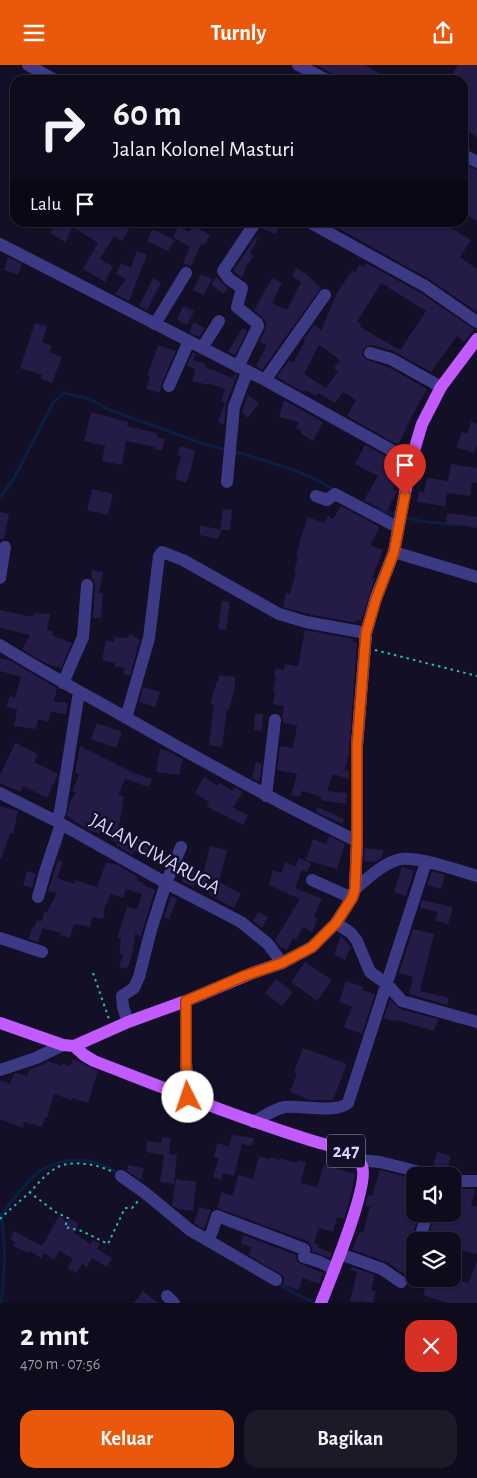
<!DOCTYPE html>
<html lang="id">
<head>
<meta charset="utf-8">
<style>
	:root { --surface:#0e0b1c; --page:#1c1929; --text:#f1f3f6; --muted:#9b9ba3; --line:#2e2b3b; --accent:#ea580c }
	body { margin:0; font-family:"Alegreya Sans",sans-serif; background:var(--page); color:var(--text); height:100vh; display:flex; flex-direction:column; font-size:19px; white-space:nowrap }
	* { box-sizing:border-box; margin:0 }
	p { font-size:16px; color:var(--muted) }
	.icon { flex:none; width:28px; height:28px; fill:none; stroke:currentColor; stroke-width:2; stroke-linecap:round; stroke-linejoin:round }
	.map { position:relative; height:1238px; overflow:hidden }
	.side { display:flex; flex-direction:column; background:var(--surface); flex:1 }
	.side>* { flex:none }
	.guide { position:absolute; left:10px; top:10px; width:458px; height:152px; border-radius:15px; box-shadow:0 1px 4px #0004,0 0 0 1px var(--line); background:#0e0b1c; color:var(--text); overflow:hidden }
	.controls { position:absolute; left:406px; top:1102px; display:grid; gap:10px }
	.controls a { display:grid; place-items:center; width:55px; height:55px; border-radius:10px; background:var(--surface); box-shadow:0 1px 4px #0004,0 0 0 1px var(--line); font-size:25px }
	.pin { position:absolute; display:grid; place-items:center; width:42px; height:42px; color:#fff; margin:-51px -21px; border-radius:50% 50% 50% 0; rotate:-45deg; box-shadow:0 0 5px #0007 }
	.pin .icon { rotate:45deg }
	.me { position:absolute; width:55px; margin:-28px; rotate:356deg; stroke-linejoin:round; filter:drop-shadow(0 0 4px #0008) }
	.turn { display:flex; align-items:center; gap:18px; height:105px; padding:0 20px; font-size:22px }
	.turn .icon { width:65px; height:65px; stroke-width:2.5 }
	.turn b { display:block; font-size:35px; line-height:42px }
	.then { display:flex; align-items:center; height:48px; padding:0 20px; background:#0003; gap:10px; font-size:19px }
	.round { display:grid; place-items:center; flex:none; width:52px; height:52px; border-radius:15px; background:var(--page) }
	.summary { display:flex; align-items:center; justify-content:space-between; height:85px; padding:0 20px }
	h1 { font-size:30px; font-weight:600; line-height:38px }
	.cta { display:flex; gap:10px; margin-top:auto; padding:10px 20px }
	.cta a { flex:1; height:58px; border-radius:15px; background:var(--accent); color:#fff; font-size:20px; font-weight:600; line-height:58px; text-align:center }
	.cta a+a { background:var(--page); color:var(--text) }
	header { display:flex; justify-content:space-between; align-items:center; height:65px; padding:0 20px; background:var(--accent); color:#fff; font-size:22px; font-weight:600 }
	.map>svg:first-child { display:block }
</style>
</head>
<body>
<header><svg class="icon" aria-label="menu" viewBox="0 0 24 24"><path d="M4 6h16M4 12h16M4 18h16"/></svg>Turnly<svg class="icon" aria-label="share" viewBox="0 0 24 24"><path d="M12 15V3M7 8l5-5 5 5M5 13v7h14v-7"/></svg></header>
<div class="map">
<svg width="477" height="1238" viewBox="0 0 477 1238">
	<rect width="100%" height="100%" fill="#130f26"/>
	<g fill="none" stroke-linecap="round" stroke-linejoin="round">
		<path stroke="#0a1f44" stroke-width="3" d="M232,386C270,397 302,405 336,426
			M0,432L13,415L53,338L64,328L90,334L107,344L198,377L226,385
			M375,444L398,450
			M404,452L420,456L457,460
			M279,1218L286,1224L313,1237
			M1,1238C5,1205 6,1183 1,1150C12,1136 25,1117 40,1106C64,1090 95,1092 118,1108"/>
	</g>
	<path fill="#241b47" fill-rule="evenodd" d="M316,0H365L380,9L377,15H339L335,13L331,8Z
		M458,0H477V72L462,63L466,54L462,51V30L469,21L462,17V15H449Z
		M462,98L477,105V156L462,146Z
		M56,158H118L129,164L122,176L114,171L100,194L113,201L105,217L83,204L98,178L73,162L65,177L50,168Z
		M263,158H280L276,169L261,163Z
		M339,158H428L434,161L436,158H442L471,175L460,192L477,204V247L429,214L336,162Z
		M193,160L210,170L204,180L201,179L191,201L183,198L190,182L173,172L178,161L189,167Z
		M152,164L175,175L168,186L147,176Z
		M255,173L258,174L250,188L254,191L247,200L242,213L233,206Z
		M137,186L147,190L129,236L115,229L126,214L116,209L121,198L131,203Z
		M8,192L22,199L18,210L4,205Z
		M366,198L421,228L474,264L464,277L457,271L431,307L393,286L372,280L364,283L362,289L365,294L388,302L427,324L411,353L398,380L347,351L356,335L343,327L335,338L318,328L316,331L305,325L303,327L277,312L289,295L293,298L305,276L303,275L314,260L321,265L338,226L352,206L355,208L360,199L364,202ZM381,218L426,246L400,285L360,262L362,259L357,257ZM319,280L340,295L334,303L338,306L326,323L304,309Z
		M296,203L305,208L321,223L262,305L256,301L267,280L259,277L265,265L266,258L262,252L254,245L272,213L282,218L272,238L287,245L301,217L292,211Z
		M201,209L212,214L204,230L193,225Z
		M216,212L228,223L224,229L211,220Z
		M153,213L161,218L147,245L139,241Z
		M183,241L194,246L187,260L177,255Z
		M194,257L205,263L199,272L189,267Z
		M35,258L47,261L42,277L52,281L49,287L62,292L52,318L41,314L42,310L20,303Z
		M242,263L247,266L235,290L228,287Z
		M158,280L176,286L162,318L160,328L146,324L150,312L147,311Z
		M193,287L196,289L193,295L206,299L205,302L233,313L235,309L237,310L226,339L224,360L218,357L225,338L221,336L225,324L208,318V320L192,316L195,304L187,300Z
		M248,328V330L259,338L248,353L242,348Z
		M284,335L323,357L313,376L300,368L302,367L296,363L299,357L279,352Z
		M91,347L128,357L127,361L157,368V372L165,374L162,386L154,384L155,382L126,376L122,400L102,396L105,381L84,376Z
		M471,357L477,359V381L474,388L456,382L462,367L467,369Z
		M365,380L402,400L400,408L393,424L397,427L386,447L364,435L378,411L355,399Z
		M180,381L195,386L191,404L186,418L175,414L181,391L177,390Z
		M451,399L477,403V418L472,417L470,431L447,428L445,441L417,437L419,426L424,427L427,413L448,416Z
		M92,424L113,429L108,450L87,445Z
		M341,441L380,462L370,480L383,485L372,513L375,514L361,556L357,555L356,558L308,549L283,542L286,528L290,529L296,507L294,506L298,492L296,491L300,478H299L308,452L324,458L328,451L333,454Z
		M223,444L232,445L230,465H220Z
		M0,447L9,449L4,474H0Z
		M447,448L477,452V463L446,458Z
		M200,460L221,465L218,474L200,470Z
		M92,505L103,507L99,528H103L101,553H93L95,521L94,516L91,513Z
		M222,536L230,537L226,565L218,564Z
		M0,545L33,552L34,548L50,549L47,565L53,567L52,570L72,578L61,603L47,599L22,584L30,570L0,563Z
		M305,565L353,574V577L357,578L349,688L345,705L349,706V714L333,709L327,726L347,728L346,739L321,735L322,732L302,726L300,732L291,730L297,709L277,705L280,681L293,683L297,661L283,658L282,651L284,641L273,639L275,628L273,627L276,611H274L276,603L284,605L285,599L298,601Z
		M130,569L140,575L136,585L137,586L130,611L123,609L125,603L114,601L115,598L102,595L106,575L114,577V572L128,573Z
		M0,593L9,595L57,623L54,636L68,638L66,649L51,647L48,657L38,654L36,664L14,661L17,645L6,641L10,631L15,633L21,612L0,606Z
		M219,610L235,612V621L229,645L227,644L222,682L209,680L214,640L210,639L217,616L218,617Z
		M143,622L160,627L155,642L139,637Z
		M255,649H263L262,666L254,665Z
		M97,658L122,667L116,683L91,674Z
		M15,678L38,689L34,697L58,709L47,733L23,721L20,727L0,718V710Z
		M80,681L134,708L152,714L149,722L125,714L118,730L124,731L119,762L123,763V766L167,786L161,799L134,786L132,790L116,780L117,778L111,775V772L88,765L67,751L69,739L76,727L72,726L79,710L75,707Z
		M160,684L168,686L183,694L179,710L156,707Z
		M256,697L262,699L259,717L252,713Z
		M204,712L218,721L220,718L233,726L235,722L243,727L233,743L248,750L243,760L207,742L209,737L195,728Z
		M0,741L18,746L13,769L10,768L1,794L0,793Z
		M318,742L344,754L342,759L316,747Z
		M329,771L345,779L337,804L306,795L313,774L326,779Z
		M210,781L227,785L219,817L241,829L234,843L209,830L211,826L194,819V822L182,817L186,804L203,810Z
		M365,783L383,785L382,793L375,797L364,796Z
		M299,793L311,798L307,807L302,805L295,823L322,834L314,851L318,854L312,867L303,862L296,875L293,873L287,885L280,882L275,875L300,834L269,820L273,805L281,808L286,797L295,802Z
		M58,795L63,797L57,813L74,819L75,815L97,822L106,797L118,800L138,812L136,815L144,818L143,820L155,825L141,871L135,869L132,891L127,904L119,902L123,890L119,889L121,873H117L127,842L137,844L142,829L126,824L123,833L111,829L103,846L105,847L103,854L92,852L90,862L75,859L69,873L60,870L61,868L43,863L38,877L28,874L33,862L34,863L37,855L42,856L44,847H47L57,828L48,826Z
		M402,802L414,806L406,831L394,827Z
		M27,806L36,809L32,823L23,820Z
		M432,806L445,810L441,824L427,820Z
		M171,831L177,834L169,854L164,852Z
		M422,835L453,842L448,859L435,855L438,847L420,843Z
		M258,847L268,852L262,863L253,856Z
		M413,864L434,869L420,926L449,933L447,940L409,929L413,912L399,908Z
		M341,871L351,882L345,895L334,890Z
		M305,897L332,915L317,936L291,917Z
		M276,914L293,927L282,941L265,928Z
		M346,916L363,922L362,925L375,929L362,969L344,962L352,942L339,937Z
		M390,935L400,944L438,954L434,966L407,958L397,955L396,957L384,953Z
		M303,983L347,999L333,1035H310L290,1027L297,1008L294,1007Z
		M73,994L98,1006L88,1038L73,1033L72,1035L54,1029L47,1053H45L42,1062L24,1057L23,1063L0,1054V1015L10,1019L14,1009L17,1008L27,1011L30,1004L43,1000L48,996L61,1001L62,998L70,1001Z
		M232,1070L254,1073L252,1081L242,1079L234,1111L223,1108L221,1115L213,1112L219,1093L214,1092L217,1078L229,1081Z
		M162,1072L171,1073L169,1089L177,1090L174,1119L160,1117L164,1090L146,1087L147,1076L161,1078Z
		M437,1087L451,1091L446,1109L438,1103L433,1102Z
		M259,1091L269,1094L270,1092L279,1095L280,1093L297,1098L298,1095L306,1097L301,1118L317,1122L324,1100L355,1109L352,1125L344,1154L337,1152L333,1167L319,1163L314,1178L319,1180L318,1182L332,1188L330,1193L312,1186L311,1180L307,1176L217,1143L222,1127L233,1131L238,1110L253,1114Z
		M128,1100L144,1103L141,1115L127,1106Z
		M380,1105L414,1114L409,1134L415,1136V1149H419L411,1174V1178L415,1183V1214H456L468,1218L477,1196V1238H447L423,1230L425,1222L409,1216L406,1210L387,1197L352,1185L360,1166L363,1167L370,1142L365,1141L368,1130L372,1131Z
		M176,1114L196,1117L193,1146L178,1144L172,1140Z
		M452,1124H475L471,1142L477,1141V1189L454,1184L455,1180H452V1176H427L435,1149H452Z
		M199,1142L211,1145L204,1164L194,1158Z
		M59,1151L68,1157L69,1154L78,1158L74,1168L90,1179L93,1175L100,1179L97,1184L112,1193L107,1202L92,1193L87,1202L82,1199L77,1208L67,1203L73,1194L60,1186L54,1195L44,1188L41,1193L30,1186L28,1188L13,1181L15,1177L10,1174L14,1166L42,1181Z
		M243,1170L296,1190L297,1196L301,1199L323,1208L319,1219L303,1213L298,1225L283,1220L284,1211L248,1190L252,1182L241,1179Z
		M352,1202L375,1210L371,1225L376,1226L373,1238L360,1236L359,1238L350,1236L357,1207L351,1205Z
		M143,1226L158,1238H134Z"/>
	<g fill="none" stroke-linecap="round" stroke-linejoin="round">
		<path stroke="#2fb8b0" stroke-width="2" stroke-dasharray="2.5 4" stroke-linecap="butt" d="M375,585L477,611
			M93,908L109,954
			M29,1127L57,1148L68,1153L65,1162L82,1166L108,1179L125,1143H132L138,1136
			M0,1154C9,1145 19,1137 29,1128C38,1119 46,1108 58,1102C72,1095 96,1099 111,1106"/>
		<path stroke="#3d3a85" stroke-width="12" d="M28,0L55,15
			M298,0L327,15
			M462,89L477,97
			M311,158L425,221L477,257
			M0,179L265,315L411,396
			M155,259L186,208
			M202,283L219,256
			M370,288L391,294L441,322
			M238,302L258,261L257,258L237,242L242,223L229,214L223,206L255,158
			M265,315L325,230
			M169,321L189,276
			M227,417L234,342L247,307
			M316,431L327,435L335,429L399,463
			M394,487L477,512
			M0,513L5,482
			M0,580C43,607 88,631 132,656C206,698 280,739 357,776
			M63,618L83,572L87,520
			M126,653L149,573L159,491L162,487L183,495L279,549L306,557L366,568
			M0,728L56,756L166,818L241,857L268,879L282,898
			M266,731L275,655
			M56,756L60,747L79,627
			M312,815L352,833
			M355,824C367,814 381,800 397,795C413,789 459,806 477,811
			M38,832L46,804L61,759
			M336,858L351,868L357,876L370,907L387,919L402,936L477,957
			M0,873L42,887
			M128,957L123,942L122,931L134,923L139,912L151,865L166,818L181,782
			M0,1005L36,993L63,980
			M253,1057C263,1052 274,1044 285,1042C302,1040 335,1049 348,1038L426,797
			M359,1095L380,1097L436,1111
			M121,1111L144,1127L190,1165L276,1215
			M452,1116H477
			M207,1175L212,1167L217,1151L304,1184V1192L320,1197L334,1204
			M419,1176L427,1149
			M340,1189L382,1204L401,1217
			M167,1231L174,1238"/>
		<path stroke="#c25bff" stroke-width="12" d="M186,936V998L188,1032
			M0,958L63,980L74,981L128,957L186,936L255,907L282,898L312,882L336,858L352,833L355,824L357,776V680L366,568L376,533L394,487L411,396L422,359L441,322L477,274
			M74,981L84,990L94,996C167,1024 239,1053 313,1076C328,1081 355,1084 362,1101C370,1119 330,1215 321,1238"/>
	</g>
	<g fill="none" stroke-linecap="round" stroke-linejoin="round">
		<g stroke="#983908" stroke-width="12">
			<path id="route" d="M188,1032L186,998V936L244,911L282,898L312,882L336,858L352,833L355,824L357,776V680L366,568L376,534L394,487L405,430"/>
		</g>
		<use href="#route" stroke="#ea580c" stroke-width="9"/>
	</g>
	<g text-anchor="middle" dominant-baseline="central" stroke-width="5" stroke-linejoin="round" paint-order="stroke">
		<rect fill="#130f26" stroke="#9e99be" stroke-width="1" x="327" y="1069.5" width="38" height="33" rx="4"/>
		<g font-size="19" font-weight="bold" fill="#d9d4ff">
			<text x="346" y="1086">247</text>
		</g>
		<g font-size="20" fill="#d9d4ff" stroke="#130f26">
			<text transform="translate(155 789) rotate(29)">JALAN CIWARUGA</text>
		</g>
	</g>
</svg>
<div class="controls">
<a><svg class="icon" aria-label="sound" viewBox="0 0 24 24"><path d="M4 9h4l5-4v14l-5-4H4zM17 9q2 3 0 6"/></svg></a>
<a><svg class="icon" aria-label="layers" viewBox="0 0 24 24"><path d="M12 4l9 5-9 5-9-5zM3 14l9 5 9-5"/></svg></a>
</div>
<div class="pin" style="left:405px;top:430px;background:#d93025"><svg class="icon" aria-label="arrive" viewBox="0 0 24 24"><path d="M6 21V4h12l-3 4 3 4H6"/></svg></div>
<svg class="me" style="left:188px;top:1032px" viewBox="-20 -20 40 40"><circle r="19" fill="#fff"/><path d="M0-13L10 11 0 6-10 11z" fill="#ea580c"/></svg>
<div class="guide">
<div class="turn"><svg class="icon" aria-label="right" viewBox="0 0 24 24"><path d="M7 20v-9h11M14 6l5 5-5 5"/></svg><div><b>60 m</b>Jalan Kolonel Masturi</div></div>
<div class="then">Lalu<svg class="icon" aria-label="arrive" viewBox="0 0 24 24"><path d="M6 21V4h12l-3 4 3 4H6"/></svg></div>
</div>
</div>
<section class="side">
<div class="summary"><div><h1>2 mnt</h1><p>470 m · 07:56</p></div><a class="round" style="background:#d93025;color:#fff"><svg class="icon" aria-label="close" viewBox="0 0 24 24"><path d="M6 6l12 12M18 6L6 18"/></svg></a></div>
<div class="cta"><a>Keluar</a><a>Bagikan</a></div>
</section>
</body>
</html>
